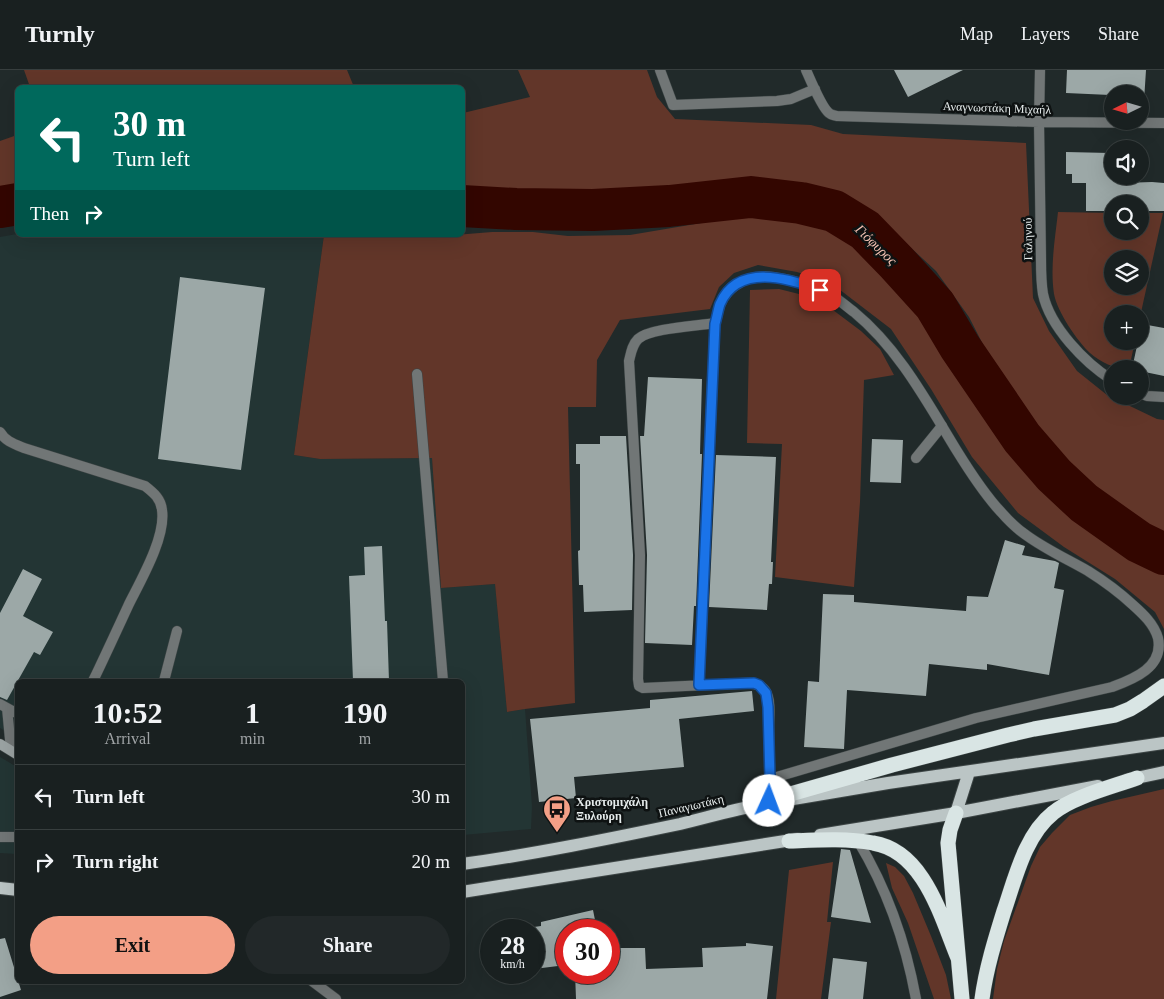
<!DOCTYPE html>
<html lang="en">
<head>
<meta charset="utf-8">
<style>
	:root { --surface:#192020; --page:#222829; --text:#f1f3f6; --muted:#9fa3a5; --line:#373e3e; --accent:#f39f86 }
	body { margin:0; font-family:Georgia,serif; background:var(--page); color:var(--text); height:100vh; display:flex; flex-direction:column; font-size:19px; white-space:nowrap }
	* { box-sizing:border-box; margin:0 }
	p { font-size:16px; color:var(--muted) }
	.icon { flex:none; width:28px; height:28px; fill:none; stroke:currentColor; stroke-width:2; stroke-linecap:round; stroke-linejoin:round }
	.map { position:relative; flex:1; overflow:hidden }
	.sheet { position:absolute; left:15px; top:609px; width:450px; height:305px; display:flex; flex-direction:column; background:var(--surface); border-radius:8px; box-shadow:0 5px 20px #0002,0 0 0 1px var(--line) }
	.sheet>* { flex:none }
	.banner { position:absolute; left:15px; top:15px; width:450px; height:152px; border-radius:8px; box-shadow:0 5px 20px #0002,0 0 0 1px var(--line); background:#00695c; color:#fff; overflow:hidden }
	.needle { width:32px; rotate:265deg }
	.tools { position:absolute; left:1104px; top:15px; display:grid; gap:10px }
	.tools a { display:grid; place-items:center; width:45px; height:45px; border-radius:50%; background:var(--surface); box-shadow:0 5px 20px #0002,0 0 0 1px var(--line); font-size:25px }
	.speed { position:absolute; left:480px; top:849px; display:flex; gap:10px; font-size:25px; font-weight:700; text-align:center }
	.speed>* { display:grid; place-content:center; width:65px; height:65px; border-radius:50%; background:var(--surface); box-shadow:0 5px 20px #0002,0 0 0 1px var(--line); line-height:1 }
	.speed small { font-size:12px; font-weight:400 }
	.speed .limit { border:8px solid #d22; background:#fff; color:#111 }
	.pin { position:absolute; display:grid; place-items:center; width:42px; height:42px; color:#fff; margin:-21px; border-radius:10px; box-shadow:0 2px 8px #0006 }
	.me { position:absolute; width:55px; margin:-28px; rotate:2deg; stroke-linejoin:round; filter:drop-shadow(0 0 4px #0008) }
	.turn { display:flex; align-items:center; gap:18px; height:105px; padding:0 15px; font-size:22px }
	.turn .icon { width:65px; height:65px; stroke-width:2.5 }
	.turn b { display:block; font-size:35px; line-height:42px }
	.then { display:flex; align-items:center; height:48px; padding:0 15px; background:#0003; gap:10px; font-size:19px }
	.eta { display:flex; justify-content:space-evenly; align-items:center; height:85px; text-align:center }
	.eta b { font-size:30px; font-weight:600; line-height:35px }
	.action { display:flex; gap:10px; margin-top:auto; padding:10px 15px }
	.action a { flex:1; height:58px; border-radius:30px; background:var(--accent); color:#111; font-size:20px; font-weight:600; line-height:58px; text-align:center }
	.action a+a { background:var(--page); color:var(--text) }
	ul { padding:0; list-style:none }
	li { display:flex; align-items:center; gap:15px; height:65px; padding:0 15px; border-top:1px solid var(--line) }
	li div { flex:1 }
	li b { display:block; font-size:19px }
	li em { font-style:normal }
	header { display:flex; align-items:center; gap:30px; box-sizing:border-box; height:70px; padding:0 25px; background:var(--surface); border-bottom:1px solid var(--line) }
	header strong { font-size:24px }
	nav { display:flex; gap:28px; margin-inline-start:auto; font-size:18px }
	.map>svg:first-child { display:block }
</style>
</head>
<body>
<header>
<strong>Turnly</strong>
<nav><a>Map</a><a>Layers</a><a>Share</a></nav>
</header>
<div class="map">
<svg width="1164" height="929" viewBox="0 0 1164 929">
	<rect width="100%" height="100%" fill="#212a2a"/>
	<path fill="#233534" d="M17,164L18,165H324L294,385L320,389L432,388L441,518L495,514L507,642L525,639L532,736L531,759L463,765L462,611H18L17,668L0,658V167Z
		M0,687L17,697V784L0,783Z"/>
	<path fill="#623629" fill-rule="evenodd" d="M24,0H347L354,17H30Z
		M518,0H647L657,27L675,49L811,55L843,64L1026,73L1033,228L1049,261L1077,301L1107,325L1157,349L1164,350V468L1155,465L1083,416L1043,374L998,304L969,247L936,201L868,138L817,120L751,117L713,121L570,129L469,127L463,126V43L530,27Z
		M17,65V125L0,129V71Z
		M1058,142L1112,143V161H1140V143H1163L1140,247V244H1112V271H1135L1129,299C1115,299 1100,292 1090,283C1077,271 1057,241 1054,224C1050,197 1055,169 1058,142ZM1112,189H1140V216H1112Z
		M737,147H806L836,159L875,184L929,244L984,332L1030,400L1078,444L1152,495L1164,501V559L1155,542L1115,509L1064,477L1018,443L972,387L931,319L891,259L831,213L797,202L758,195L734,203L719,217L710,239L620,250L597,290L596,337H568L575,633L525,639L507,642L495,514L441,518L432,388L320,389L294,385L324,165H415L430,167L492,162H533L568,166L630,165Z
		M779,219L807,226L833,240L861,261L880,279L894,305L864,310L860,432L854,517L775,507L782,374L747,373L750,220Z
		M1164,719V929H993L997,899L1004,871L1031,796L1040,777L1052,763L1070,745L1091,737L1112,731Z
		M833,792L827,852H831L821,929H776L789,800Z
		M886,793L895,797L904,806L913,823L931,866L946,905L951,929H934L908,853L892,818Z"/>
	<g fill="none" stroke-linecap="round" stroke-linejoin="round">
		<path stroke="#330600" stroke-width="42" d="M462,136L516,139L593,140L669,136L751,127L801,133L834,141L865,160L896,192L935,235L960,277L1022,368L1054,405L1084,433L1139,472L1164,484
			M0,137L18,134"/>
	</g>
	<path fill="#9ca8a7" d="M894,0H963L908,27Z
		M1067,0H1146L1144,31H1140V24H1112V30L1109,29L1110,25L1066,23Z
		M1066,82L1110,83L1109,88H1112V106H1122V113L1152,112L1164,113V141H1140V134H1112V141H1086V113H1072V104H1066Z
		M180,207L265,218L241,400L158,389Z
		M1142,254L1164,258V306L1140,301V299H1132L1138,271H1140Z
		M648,307L702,309L700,384H702L696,536H694L692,575L645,573L647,485L640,366H644Z
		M600,366H626L633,485L632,540L584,542L583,515H579L578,481L580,480V394H576V374H600Z
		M872,369L903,370L901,413L870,412Z
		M716,385L776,387L771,492H773L772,514H769L767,540L709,537Z
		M1005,470L1025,476L1022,485L1055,491L1059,493L1054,518L1064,520L1049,605L987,594V600L929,594L926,626L847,620L844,679L804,677L808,611L819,612L823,524L854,525V532L966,541L967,526L988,527Z
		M382,476L385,551H387L389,611H353L349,506L365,505L364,477Z
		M23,499L42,509L23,546L53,562L40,585L34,582L7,630L0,627V543Z
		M752,621L754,641L679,649L684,697L574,707L576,728L539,732L530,649L650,638V630Z
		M841,779L850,780L871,853L831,847Z
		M593,840L597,860H566V895L534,899V857L541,856V852Z
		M5,868L21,920L0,927V869Z
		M746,873L773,876L767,929H576L575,902H609V878H645L646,899L703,897L702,878L746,876Z
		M833,888L867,892L863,929H828Z"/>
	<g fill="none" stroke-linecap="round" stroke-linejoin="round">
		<g stroke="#3d4545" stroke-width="11">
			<path id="lane" d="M417,304L443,611
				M0,362C5,371 14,374 24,378L145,416C154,423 161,429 162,440C166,467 141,510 129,534C117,560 105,586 93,611
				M916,388L942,356
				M164,611L177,561
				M0,634L18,644
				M7,638L11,680
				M0,767H18"/>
		</g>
		<g stroke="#3d4545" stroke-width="11">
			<path id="street" d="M660,0L673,35L777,31L791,29L815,19
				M806,0C810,9 822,38 829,43C831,45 834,45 837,46L1039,52L1164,53
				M1040,0L1039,52L1041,189C1041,201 1041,212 1043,224C1050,257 1085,293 1112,310
				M715,253C698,256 650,258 638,269C632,275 631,283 629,291L640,485L638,609L639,616L643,618L749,613C756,614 762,615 766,622C771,631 769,646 769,657C769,681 770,706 769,731
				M1140,323L1147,326L1164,327
				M699,615L715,253C717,248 718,241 720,235C728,214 751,204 772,207C792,210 812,215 830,224C838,229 846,236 854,242C899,279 927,332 957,381C970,402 984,424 1001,442C1008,450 1017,459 1026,465C1045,479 1067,489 1088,501C1104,511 1119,522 1133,535C1143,544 1154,554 1158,568C1164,597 1134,609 1112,617L976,648L770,709
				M858,771C887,819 906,874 916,929
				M312,911L336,929"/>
		</g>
		<g stroke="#3d4545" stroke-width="11">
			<path id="secondary" d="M0,674L18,685"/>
		</g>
		<g stroke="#3d4545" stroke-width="14">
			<path id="primary" d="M1127,710L1164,702
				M793,729L888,713L1164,673
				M956,743L969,702
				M820,765L956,743L1098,716
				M462,794C535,784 608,769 680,754C709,747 739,738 769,733
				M0,818L18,820
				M462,822L798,769"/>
		</g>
		<g stroke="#3d4545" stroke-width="16">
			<path id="highway" d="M761,734L787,725L892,695L1008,665L1034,659L1115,645L1130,639L1143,631L1164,616
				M956,743L950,760L948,773L962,929
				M789,771C816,770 846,768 873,773C924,781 941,847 958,888
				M982,929C986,899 995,870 1004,841C1015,809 1025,765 1053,743C1072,727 1112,717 1137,708"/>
		</g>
		<use href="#lane" stroke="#717676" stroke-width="10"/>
		<use href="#street" stroke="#717676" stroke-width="10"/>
		<use href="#secondary" stroke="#9ba3a3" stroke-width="10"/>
		<use href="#primary" stroke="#bbc5c5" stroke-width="12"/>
		<use href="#highway" stroke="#d9e5e4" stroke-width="15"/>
	</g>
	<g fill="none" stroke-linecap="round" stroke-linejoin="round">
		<g stroke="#114b97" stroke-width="12">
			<path id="route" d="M769,731L770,709L768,637L766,623L759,615L754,613L699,615L715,254C717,247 718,240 720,234C738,193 788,208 820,220"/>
		</g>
		<use href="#route" stroke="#1a73e8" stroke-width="9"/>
	</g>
	<defs>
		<g id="bus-pin" transform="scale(1.4375)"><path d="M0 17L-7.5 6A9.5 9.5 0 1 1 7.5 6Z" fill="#f39f86" stroke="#0e1212"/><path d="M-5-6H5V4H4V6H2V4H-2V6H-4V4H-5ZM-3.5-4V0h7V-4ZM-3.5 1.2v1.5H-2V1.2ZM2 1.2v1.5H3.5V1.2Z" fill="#111"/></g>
	</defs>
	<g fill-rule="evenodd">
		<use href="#bus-pin" x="557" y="739"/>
	</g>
	<g text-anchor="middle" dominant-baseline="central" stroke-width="5" stroke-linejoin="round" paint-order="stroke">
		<g font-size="12" fill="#e6ecec" stroke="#0e1212">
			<text transform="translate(997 38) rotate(2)">Αναγνωστάκη Μιχαήλ</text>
			<text transform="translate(1028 169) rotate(-91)">Γαληνού</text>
			<text transform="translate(691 736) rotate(-13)">Παναγιωτάκη</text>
		</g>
		<g font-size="12" font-weight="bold" fill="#e6ecec" stroke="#0e1212" text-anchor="start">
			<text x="576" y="732">Χριστομιχάλη<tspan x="576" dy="14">Ξυλούρη</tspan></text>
		</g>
		<g font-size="14" font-style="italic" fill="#f4c1b2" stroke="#0e1212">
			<text transform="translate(876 175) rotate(44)">Γιόφυρος</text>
		</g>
	</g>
</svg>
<div class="tools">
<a><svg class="needle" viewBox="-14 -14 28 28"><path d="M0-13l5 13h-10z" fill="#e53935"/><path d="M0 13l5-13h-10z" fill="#9fa3a5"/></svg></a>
<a><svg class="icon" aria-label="sound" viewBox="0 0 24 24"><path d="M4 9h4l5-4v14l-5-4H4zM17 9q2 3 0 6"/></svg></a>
<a><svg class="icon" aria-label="search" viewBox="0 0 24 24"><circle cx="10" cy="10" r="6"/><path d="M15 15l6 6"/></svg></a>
<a><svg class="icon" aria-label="layers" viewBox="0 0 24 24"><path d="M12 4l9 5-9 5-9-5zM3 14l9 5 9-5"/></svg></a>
<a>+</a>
<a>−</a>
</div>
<div class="speed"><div>28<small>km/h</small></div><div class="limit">30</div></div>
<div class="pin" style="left:820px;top:220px;background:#d93025"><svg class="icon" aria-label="arrive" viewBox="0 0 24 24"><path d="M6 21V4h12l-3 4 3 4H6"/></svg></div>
<svg class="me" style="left:769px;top:731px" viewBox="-20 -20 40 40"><circle r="19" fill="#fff"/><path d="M0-13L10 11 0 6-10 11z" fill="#1a73e8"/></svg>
<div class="banner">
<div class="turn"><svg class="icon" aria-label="left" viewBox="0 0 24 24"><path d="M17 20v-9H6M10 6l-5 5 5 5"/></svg><div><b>30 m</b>Turn left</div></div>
<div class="then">Then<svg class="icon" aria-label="right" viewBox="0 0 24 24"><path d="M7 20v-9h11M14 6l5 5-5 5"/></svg></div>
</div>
<section class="sheet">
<div class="eta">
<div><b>10:52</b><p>Arrival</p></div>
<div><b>1</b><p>min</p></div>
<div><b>190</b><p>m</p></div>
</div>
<ul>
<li><svg class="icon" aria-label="left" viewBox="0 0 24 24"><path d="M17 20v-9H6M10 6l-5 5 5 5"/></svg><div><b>Turn left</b></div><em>30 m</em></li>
<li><svg class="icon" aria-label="right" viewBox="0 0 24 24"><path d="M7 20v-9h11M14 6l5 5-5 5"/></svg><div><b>Turn right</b></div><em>20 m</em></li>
</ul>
<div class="action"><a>Exit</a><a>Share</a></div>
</section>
</div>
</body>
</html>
